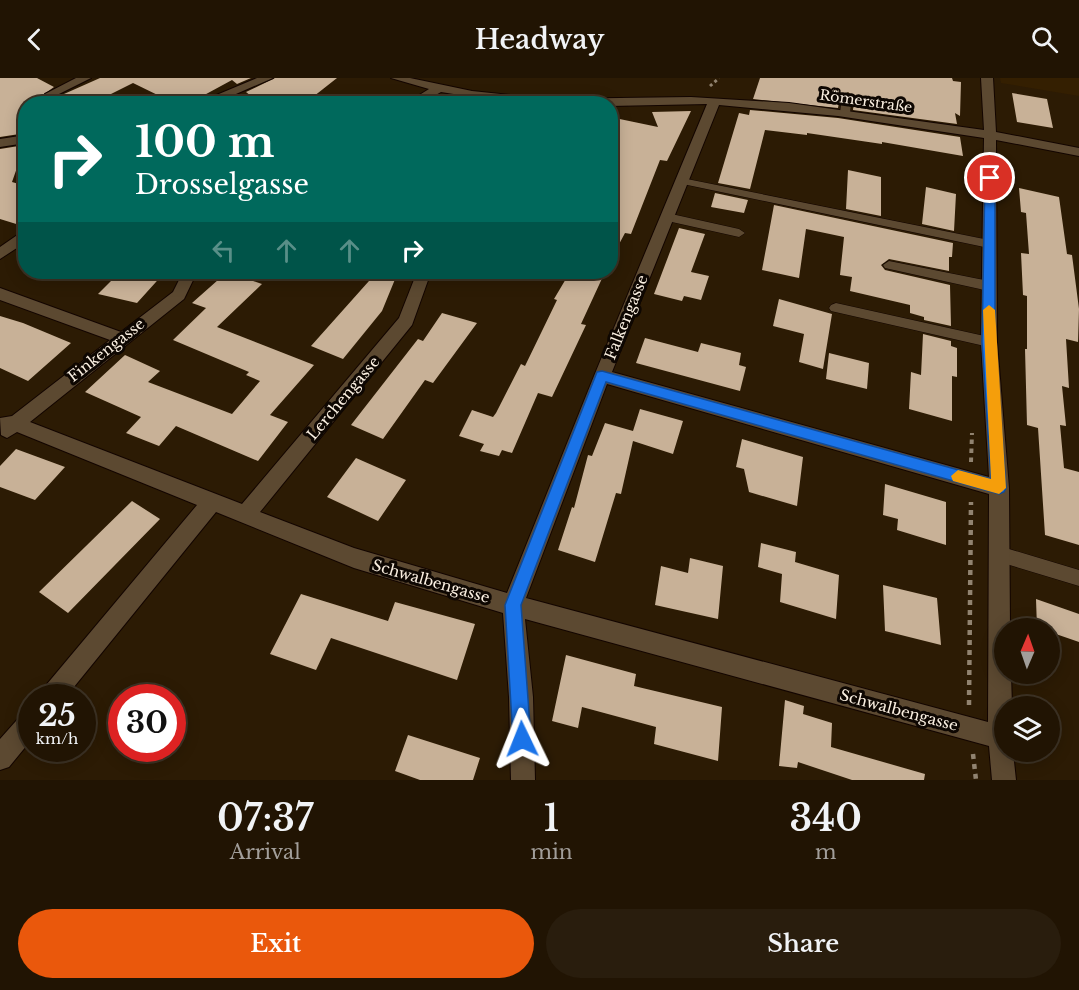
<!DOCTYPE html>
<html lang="en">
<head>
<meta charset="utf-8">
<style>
	:root { --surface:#211403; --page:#291d0d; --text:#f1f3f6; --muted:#a29e9a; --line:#3e3325; --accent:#ea580c }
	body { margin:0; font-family:"Libre Baskerville",serif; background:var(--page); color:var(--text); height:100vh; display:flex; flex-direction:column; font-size:22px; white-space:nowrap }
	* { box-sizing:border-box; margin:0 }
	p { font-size:20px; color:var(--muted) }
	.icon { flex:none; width:33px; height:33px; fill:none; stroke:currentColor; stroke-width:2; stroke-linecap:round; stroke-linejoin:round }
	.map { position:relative; height:702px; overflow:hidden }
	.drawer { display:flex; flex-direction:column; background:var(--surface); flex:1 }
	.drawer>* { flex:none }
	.guide { position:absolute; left:18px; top:18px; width:600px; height:183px; border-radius:24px; box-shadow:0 3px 15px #0003,0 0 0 2px var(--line); background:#00695c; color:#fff; overflow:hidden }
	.needle { width:39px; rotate:2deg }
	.tools { position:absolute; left:994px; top:540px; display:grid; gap:12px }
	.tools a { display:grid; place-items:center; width:66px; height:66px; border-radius:50%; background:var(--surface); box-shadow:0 3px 15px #0003,0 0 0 2px var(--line); font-size:30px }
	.speed { position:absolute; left:18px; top:606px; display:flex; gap:12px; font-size:30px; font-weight:700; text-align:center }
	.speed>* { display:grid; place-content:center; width:78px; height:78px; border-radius:50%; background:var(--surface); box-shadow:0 3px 15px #0003,0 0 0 2px var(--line); line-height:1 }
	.speed small { font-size:15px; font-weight:400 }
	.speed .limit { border:9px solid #d22; background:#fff; color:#111 }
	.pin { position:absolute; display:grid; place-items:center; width:51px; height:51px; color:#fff; margin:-26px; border:3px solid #fff; border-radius:50%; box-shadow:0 2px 6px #0007 }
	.me { position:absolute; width:66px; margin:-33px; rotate:358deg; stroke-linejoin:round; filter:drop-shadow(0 0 4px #0008) }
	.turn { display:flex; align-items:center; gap:21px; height:126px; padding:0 18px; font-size:27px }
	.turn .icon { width:78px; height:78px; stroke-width:2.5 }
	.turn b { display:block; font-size:42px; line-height:51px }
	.lanes { display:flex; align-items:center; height:57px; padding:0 18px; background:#0003; justify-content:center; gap:30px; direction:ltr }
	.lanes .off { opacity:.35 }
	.eta { display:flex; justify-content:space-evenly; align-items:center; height:102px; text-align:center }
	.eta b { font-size:36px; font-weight:600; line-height:42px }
	.cta { display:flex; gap:12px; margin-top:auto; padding:12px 18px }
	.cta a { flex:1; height:69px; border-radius:36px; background:var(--accent); color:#fff; font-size:24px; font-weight:600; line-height:69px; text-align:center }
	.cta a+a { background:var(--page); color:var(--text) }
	header { display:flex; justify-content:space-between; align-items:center; height:78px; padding:0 18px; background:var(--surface); font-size:27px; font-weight:600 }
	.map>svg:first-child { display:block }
</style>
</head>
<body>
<header><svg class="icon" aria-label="back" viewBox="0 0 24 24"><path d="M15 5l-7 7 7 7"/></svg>Headway<svg class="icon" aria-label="search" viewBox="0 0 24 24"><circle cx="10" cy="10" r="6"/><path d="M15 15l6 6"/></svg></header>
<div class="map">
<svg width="1079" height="702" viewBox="0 0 1079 702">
	<rect width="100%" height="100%" fill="#2c1b04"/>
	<path fill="#341f01" d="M1000,0H1079V18L1001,5Z"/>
	<path fill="#c8b197" d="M0,0H37L54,9L43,17L55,20L100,0H251L237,6L232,2L197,21L189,17L174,25L133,5L91,26H26V55L0,59Z
		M275,0H337L304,26H261L246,14Z
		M760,0H952L953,3L961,4L960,38L955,35L957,46L853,32L854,19L848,14L840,19L838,30L753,21Z
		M1012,15L1047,21L1053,50L1017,44Z
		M750,32L838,40L960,59L963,78L882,64V66L807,55V57L765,52L750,111L718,105L739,35L749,37Z
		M691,33L667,83L660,82L631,156L625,155L610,183V39L658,49L652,34Z
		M25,67L12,104L26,108V149L0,141V71Z
		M848,92L881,99V138L846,131Z
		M926,109L956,116L954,153L922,146Z
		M1019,110L1059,119L1067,176L1072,177L1079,231L1078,264L1066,261L1069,310L1062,308L1066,348L1060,347L1064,390L1079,394V467L1045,457L1038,350L1027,347L1025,271H1027V218L1023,217L1021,175L1029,176L1026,135L1021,134Z
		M715,115L748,122L744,135L711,129Z
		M774,127L953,165L952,179H949V193L889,181L881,187L885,192L950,207L951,248L924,242V239L910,235V227L850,213L852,199L840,197L844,159L806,151L799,200L762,192Z
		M679,150L705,156L691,194L709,198L701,222L684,218L682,223L654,216Z
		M120,194H165L137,225L98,216Z
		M227,194L262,206L217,249L314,287L270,337L288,344L258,383L176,348L159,368L126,355L141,339L85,314L125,277L160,293L148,304L232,336L260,303L246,297L249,294L173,262L206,230L192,225Z
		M377,194H398L382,233L343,281L311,268Z
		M570,194H605L581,246L586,247L552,319L538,315L512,375L502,372L499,378L480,373L484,366L459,358L472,332L493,339L496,335L521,286L525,288L557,222L554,221Z
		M779,221L832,236L823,291L799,284L804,256L773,248Z
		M442,235L477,245L433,305L425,302L383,361L351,347L418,261L423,263Z
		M0,238L23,245L71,265L28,303L0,290Z
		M923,256L951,263V268L957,270V299L952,298V343L909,331L911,294L921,297Z
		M645,260L698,274L701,265L741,275L739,287L746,289L740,313L636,285Z
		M829,275L869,285L867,311L826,301Z
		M640,331L683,343L673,376L633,363L621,416L616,415L595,484L558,472L572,429L574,430L588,377L592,378L605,345L633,353Z
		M742,361L803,379L797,428L749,414L744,391L736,389Z
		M16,371L65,389L35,422L0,409V388Z
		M356,380L406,402L378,443L327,419Z
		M885,406L946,424V467L897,452L898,441L883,437Z
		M132,423L160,441L68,535L39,514Z
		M761,465L796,474L795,484L839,497L836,541L780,524L782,496L758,489Z
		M690,480L723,488L718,541L655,527L661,488L688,495Z
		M883,507L937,520L941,567L885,553Z
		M301,516L388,543L395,524L475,546L457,602L331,560L316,592L270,576Z
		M1036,521L1079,536V564L1050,554V550H1037Z
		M566,577L636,596L634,608L722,629L718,683L654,666L656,649L582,629L578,650L552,643Z
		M785,622L804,628L803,636L832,645L831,669L925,696L924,702H852L798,684L797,690L779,688Z
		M408,657L480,680L473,702H420L395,693Z"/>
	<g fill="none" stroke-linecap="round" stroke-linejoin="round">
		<g stroke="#130500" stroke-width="1">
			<path id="lane" d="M847,16L852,19L850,35L845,38L840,35L842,19Z
				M682,100L989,162L995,166L989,170L678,105V101Z
				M667,135L739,151L745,155L739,159L663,142V136Z
				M889,183L989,203L995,208L989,213L885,190L883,187Z
				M836,225L989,259L996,264L989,269L831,233L829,230L831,227Z
				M999,468L1079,492V508L993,482L990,476L993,470Z"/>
		</g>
		<g stroke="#130500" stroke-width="2">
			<path id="street" d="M76,0H91L55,18L45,16Z
				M257,0H273L213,26H195Z
				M391,0H410L472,13L548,21L691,19L789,25L984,52L981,0H993L996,54L1079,70V78L996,62L997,264L1009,410L1010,550H1005V596H1011L1012,628H1005V674H1013L1016,702H992L989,668L525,541L533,619L535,702H511L509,619L503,535L354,490L216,434L65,620H39L42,612L197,427L17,354L7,360L1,357L0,340L12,338L110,262L0,222V210L121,254L173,214L183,194H197L184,221L30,344L242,426L399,240L417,194H431L412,247L260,434L354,470L507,515L594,298L707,26L610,28V26H516L441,14L420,26H405L429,11ZM719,27L838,38L984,60L981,264L989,399L612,294ZM607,306L989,416L988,644L526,520Z
				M26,57V65L0,69V61Z
				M26,151V164L0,181V169Z
				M32,630V661L9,689L0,692V661L24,634Z"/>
		</g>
		<path stroke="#918370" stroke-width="3" stroke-dasharray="3 3" stroke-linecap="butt" d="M710,8L719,0"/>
		<path stroke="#918370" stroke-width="4" stroke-dasharray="4.5 4.5" stroke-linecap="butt" d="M971,384L972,355"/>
		<path stroke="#918370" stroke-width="4.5" stroke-dasharray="5 5" stroke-linecap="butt" d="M969,627L971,424
			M973,676L976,702"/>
		<use href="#lane" fill="#5c4931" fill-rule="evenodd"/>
		<use href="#street" fill="#5c4931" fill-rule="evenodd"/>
	</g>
	<path fill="#1a73e8" stroke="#114b97" stroke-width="1.5" d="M990,97L995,100V264L1006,410L1004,414L999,416L606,304L521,527L531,661L529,667L522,670L516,667L513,661L505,527L597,294L602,293L991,401L982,264L985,100Z"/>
	<path fill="#f59e0b" d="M989,227L995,232L1006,410L999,416L953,403L951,398L958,392L991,401L983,232Z"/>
	<g text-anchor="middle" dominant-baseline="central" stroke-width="6" stroke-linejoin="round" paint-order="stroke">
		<g font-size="14" fill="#faefe1" stroke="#0e0702">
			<text transform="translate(866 23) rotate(8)">Römerstraße</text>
		</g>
		<g font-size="15" fill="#faefe1" stroke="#0e0702">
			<text transform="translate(626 239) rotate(-68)">Falkengasse</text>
			<text transform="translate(106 272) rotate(-38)">Finkengasse</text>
			<text transform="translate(343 320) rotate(-50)">Lerchengasse</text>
			<text transform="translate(431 503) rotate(16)">Schwalbengasse</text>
			<text transform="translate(899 632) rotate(15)">Schwalbengasse</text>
		</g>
	</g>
</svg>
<div class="tools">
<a><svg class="needle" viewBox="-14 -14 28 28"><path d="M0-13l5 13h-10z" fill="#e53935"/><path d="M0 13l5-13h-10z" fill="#a29e9a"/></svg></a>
<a><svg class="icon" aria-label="layers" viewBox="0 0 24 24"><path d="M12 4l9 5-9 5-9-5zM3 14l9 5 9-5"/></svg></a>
</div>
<div class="speed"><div>25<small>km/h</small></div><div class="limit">30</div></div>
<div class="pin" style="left:990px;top:100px;background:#d93025"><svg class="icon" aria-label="arrive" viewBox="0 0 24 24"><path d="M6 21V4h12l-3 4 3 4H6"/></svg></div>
<svg class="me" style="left:522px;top:661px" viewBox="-20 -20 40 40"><path d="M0-17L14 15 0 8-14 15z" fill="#1a73e8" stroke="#fff" stroke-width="4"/></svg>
<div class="guide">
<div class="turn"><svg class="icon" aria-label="right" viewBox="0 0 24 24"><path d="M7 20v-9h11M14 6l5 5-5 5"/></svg><div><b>100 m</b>Drosselgasse</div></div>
<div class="lanes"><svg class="icon off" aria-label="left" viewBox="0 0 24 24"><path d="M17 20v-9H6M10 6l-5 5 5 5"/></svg><svg class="icon off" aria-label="ahead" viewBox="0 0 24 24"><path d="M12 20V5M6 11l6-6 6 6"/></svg><svg class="icon off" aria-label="ahead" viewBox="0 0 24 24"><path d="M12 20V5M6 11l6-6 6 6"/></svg><svg class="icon" aria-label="right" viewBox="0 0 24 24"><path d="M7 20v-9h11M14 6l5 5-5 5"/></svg></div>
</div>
</div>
<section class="drawer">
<div class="eta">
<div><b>07:37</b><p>Arrival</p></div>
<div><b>1</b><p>min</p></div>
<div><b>340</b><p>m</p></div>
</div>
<div class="cta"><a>Exit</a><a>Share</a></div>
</section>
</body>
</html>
